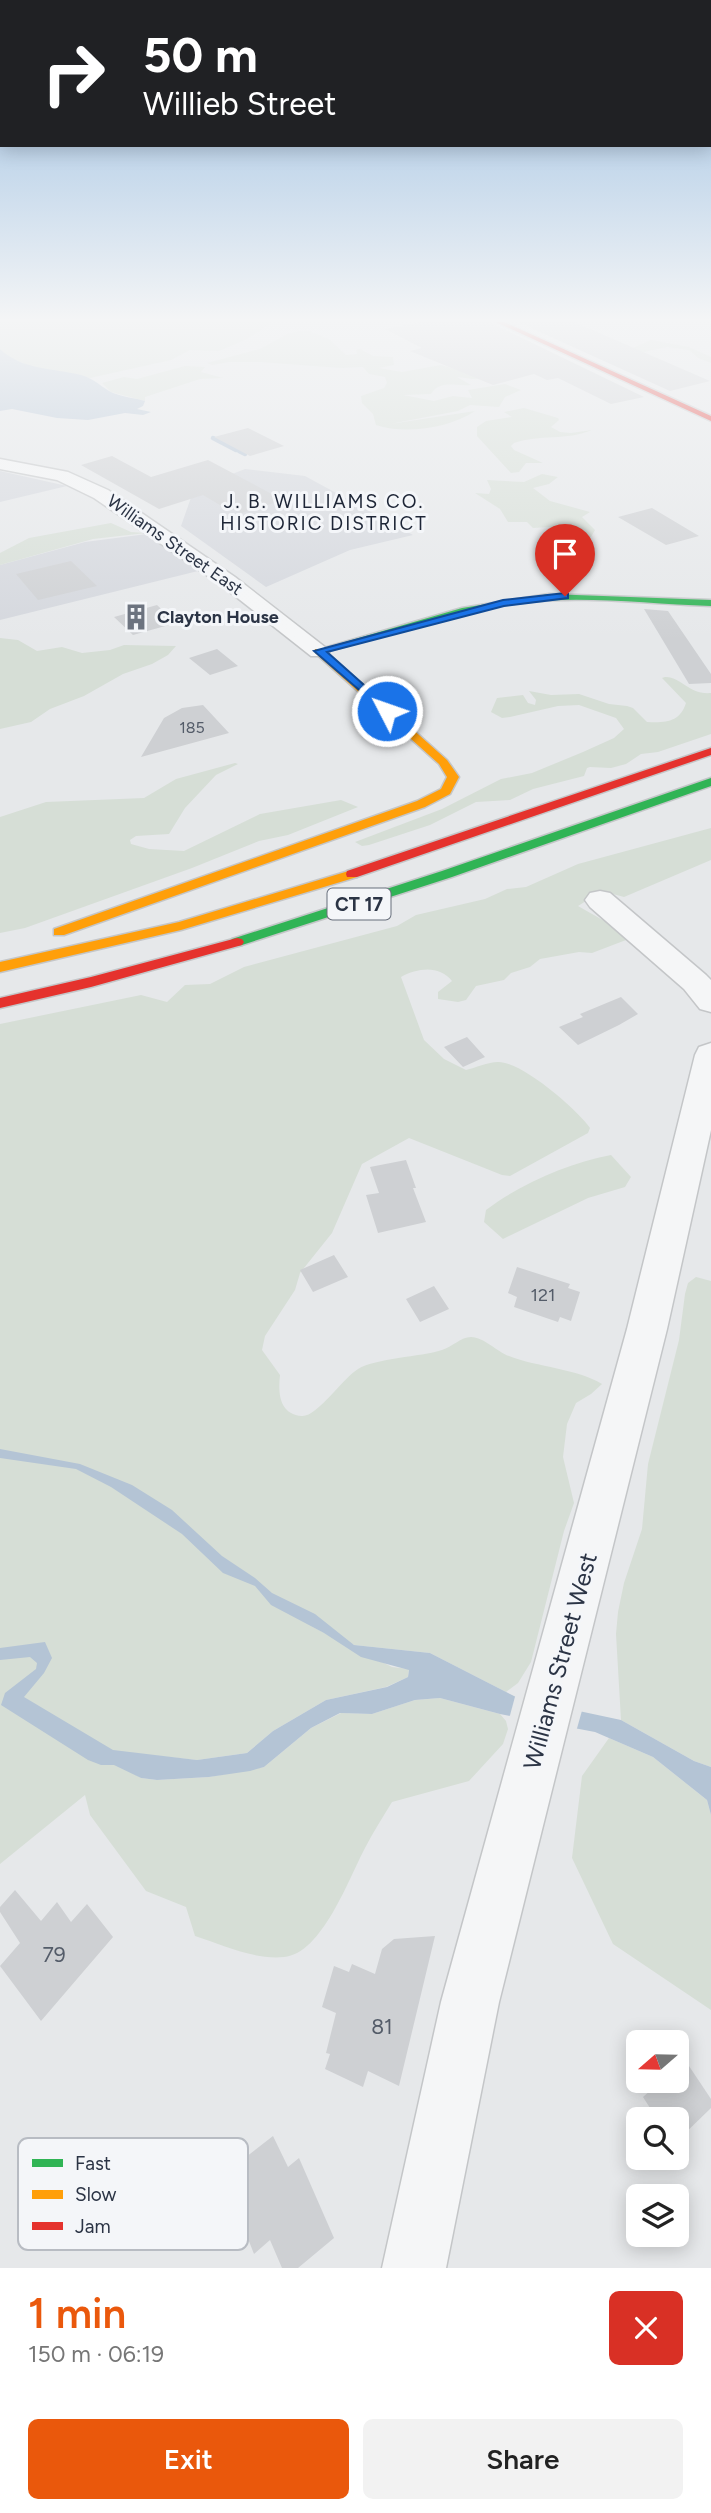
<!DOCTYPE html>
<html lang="en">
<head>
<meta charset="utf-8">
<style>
	:root { --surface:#fff; --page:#f2f2f2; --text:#222; --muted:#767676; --accent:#ea580c }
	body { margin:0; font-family:Figtree,sans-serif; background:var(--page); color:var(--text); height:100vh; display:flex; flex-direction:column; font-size:26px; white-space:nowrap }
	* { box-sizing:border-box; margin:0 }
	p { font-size:23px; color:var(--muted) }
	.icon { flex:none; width:38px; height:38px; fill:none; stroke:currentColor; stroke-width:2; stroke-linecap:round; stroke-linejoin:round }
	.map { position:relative; height:2268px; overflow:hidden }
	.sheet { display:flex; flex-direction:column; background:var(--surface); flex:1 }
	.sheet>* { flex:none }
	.top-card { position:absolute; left:0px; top:0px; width:712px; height:147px; box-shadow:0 4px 18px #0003; background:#202124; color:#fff; overflow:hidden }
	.needle { width:46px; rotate:250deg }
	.fabs { position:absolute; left:626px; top:2030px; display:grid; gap:14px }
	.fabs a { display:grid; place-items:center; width:63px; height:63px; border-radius:10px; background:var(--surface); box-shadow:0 4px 18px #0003; font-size:35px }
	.pin { position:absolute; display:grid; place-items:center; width:60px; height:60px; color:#fff; margin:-72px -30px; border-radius:50% 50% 50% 0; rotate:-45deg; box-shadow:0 0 7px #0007 }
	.pin .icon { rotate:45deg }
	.me { position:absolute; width:77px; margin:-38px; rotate:311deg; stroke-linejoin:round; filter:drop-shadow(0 0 5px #0008) }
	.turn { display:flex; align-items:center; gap:24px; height:147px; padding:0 28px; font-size:32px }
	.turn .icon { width:91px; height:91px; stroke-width:2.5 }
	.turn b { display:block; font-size:49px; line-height:60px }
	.round { display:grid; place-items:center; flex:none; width:74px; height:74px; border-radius:10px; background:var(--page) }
	.headline { display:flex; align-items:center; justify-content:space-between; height:119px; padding:0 28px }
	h1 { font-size:42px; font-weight:600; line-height:52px; color:var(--accent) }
	.primary-button { display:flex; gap:14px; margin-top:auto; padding:14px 28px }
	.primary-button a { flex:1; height:80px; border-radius:10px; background:var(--accent); color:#fff; font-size:28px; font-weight:600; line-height:80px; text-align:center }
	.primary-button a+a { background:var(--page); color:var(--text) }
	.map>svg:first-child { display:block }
</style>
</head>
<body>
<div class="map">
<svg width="711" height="2268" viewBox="0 0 711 2268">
	<rect width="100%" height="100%" fill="#e6e8ea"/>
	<path fill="#d4d7dd" d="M245,469L305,476L413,535L350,550L266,587L181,526L194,489Z
		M0,471L67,486L0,502Z
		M147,534L198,571L0,620V565L85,542Z"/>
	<path fill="#d6ded6" d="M0,322H273L247,339L219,351L190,350L171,360L90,378L38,369L8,357L0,349Z
		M306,330L329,339L346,355L357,354L356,350L360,349L373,356L393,357L394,365L379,368L402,372L441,365L462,371L579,370L473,379L457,377L471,385C455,387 441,379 431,394L403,395L434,401L453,396L472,398L468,390L505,384L521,390L505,397L499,407L470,405L458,411L390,424L475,411C450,428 405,435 376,425L373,414L362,403L361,396L384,388L387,383L385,377L369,374L363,367L341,368L260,362H229L212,365L207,363L260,349L289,333Z
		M651,340L689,347L711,357V363L698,358L689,350L667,347L639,353L626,351Z
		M185,366L205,367L201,372L223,378L200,379L145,397V401L111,392L102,383L124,377L137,379Z
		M524,408L558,418L559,420L551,427L560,432L571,433L592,430C566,441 540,434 514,443L511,446L514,450L543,463H526L519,472L511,473L477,436V427L486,421L512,417L504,412Z
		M542,474L558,477L549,484L533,488L550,501L590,512L582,517L595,530L591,537C575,543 563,534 549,527L533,528L527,522H508L500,509L475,493L489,494L491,489L487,480L524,482Z
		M111,523L131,532L146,533L93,539L0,565V553L29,538Z
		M0,638L18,640L37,651L62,647L82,653L110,650L124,645L176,646L168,655L152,664L123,674L84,696L50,709L31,722L0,729Z
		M665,677C680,676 689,695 711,693V734L658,752L641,754L626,764L611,768L590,767L587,768L584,776L533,789L510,800L476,802L430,825L369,845L362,846L355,842L442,809L501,779L532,773L583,752L614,738L624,729L616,718L579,705L558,706L510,717L502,718L491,712L497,698L523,695L528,703L535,705L536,700L529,691L551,695L579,694L609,704L627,706L633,708L647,722C666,723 680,722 686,703L662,678Z
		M235,763L238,764L216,775L185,808L169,834L136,836L130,840L131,844L149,849L184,851L260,814L341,800L358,807L288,835L259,841L192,868L25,928L0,933V817L46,802L144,798L176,779Z
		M711,828V860L624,897L602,891L578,906L622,931L627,936L626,940L592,953L579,952L540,959L530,967L511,973L504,980L476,986L466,1000L458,1002L438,999V992L452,981C439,965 418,968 401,977L424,1040L444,1059L466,1070C475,1068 488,1062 498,1062C521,1061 577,1109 590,1128L588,1133L510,1176L502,1175L409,1138L362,1164L332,1233L300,1273L295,1290L265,1336L262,1350L280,1375C278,1393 279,1414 302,1416C317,1417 342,1379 358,1369C376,1358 420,1357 442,1350C452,1347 461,1337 471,1337C484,1337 497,1352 509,1356C537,1367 578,1369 602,1384L591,1394L576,1403L567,1424L563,1457L574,1503L564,1531L531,1662L518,1683L506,1692L430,1653L354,1645L309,1625L392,1667L409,1669L408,1677L386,1687L326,1700L273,1731L247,1753L197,1760L140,1754L127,1770L141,1778L157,1780L209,1777L264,1767L311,1728L341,1713L372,1714L415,1700L440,1698L500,1714L506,1721L508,1729L503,1744L469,1781L392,1802C383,1817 373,1832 365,1848C349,1878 322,1954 284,1957C254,1960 223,1945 195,1936L186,1907L146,1891L90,1815L85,1795L0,1864V1024L141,995L167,1002L185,985L210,984L244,967L397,926L416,915L485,899L507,889L526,887L578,864Z
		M611,1155L631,1177L625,1187L588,1198L503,1239L484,1222L486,1210C520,1184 569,1163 611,1155Z
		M696,1277L711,1281V1767L694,1761L621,1720L616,1634L618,1612L624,1583L642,1529L648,1464L679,1340L685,1294L688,1283Z
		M609,1738L653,1757L707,1800L711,1815V2010L613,1944L572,1858L582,1776Z"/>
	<path fill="#b4c4d5" d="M0,349C22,370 52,368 81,375C94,378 102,388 113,393C123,397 135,398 145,401L143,406L137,409L151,412L143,415L125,413L88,420L57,418L12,409L0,411Z
		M0,1449L80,1464L132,1485L172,1510L222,1556L255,1578L272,1593L315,1614L354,1645L430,1653L518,1698L621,1720L694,1761L711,1767V1815L707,1800L653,1757L595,1732L500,1714L440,1698L415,1700L372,1714L340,1713L311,1728L264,1767L250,1771L209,1777L157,1780L141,1778L114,1765H101L88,1760L1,1705L5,1693L36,1669L37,1663L30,1657L0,1660V1648L45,1642L52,1658L44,1673L24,1697L113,1750L197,1760L247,1753L273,1731L326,1700L387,1687L408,1677L409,1670L361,1657L324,1633L271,1605L255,1586L223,1573L182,1534L111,1487L76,1469L0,1458Z"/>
	<path fill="#e6e8ea" d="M516,1693L583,1707L576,1732L509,1719Z"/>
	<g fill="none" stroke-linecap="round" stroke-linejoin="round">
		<path stroke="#b4c4d5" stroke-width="4.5" d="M213,438L236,450
			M239,451L245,454"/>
	</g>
	<path fill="#ced0d3" d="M420,322H489L644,397L611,404L558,378L547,380L534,374L493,385L410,351L422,348L385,329Z
		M518,322H574L710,381L670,391Z
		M248,428L284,446L250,456L214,437Z
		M112,456L151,477L208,460L283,500L242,513L235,509L230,511L203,495L159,509L81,465Z
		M652,508L699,536L666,545L618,517Z
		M71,561L97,586L38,600L16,574Z
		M157,605L176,623L133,635L114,617Z
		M644,609L668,611L711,674V683L689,684Z
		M217,649L238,666L210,675L189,658Z
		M203,705L229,733L141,757L164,718L182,708Z
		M621,997L638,1014L619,1025L578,1045L559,1027L583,1017L580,1014Z
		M467,1037L485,1057L463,1067L444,1047Z
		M406,1160L416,1188H413L426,1222L378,1233L366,1195L379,1193L370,1167Z
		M334,1255L348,1277L313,1292L300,1270Z
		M517,1267L570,1284L568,1288L580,1292L571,1321L560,1317L558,1322L514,1307L517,1297L508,1293Z
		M434,1286L449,1309L420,1322L406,1299Z
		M15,1890L41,1921L57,1902L71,1922L87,1904L113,1937L41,2021L0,1966L20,1943L0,1912V1907Z
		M435,1936L399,2086L368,2071L363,2087L325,2069L330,2054L326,2053L336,2013L322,2007L334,1966L349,1972L352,1964L375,1974L382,1949L394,1939Z
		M677,2048L711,2099V2108L677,2141V2119H657L643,2097L661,2081H677Z
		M273,2136L288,2167L299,2158L334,2238L298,2268H282L270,2240L254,2254L223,2175Z"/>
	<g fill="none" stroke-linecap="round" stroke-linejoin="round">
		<g stroke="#c4c6c8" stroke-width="3">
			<path id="street" d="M0,459L68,472L108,490L235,577L330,651L327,656H311L221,585L94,498L57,480L0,469Z
				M600,891L610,893L706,975L711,980V1012L700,1009L684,989L590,907L585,900L590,893Z
				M711,1043V1130L667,1329L499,2002L446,2268H382L441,2002L627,1329L695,1055L699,1047Z"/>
		</g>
		<g stroke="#c4c6c8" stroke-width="3">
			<path id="fast" d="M549,594L711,600V606C647,604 583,595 520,603C451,611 386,636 319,654L314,651L462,608Z
				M711,778V786L452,877L242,945L237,946L230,942L232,939L442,871Z"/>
		</g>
		<g stroke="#c4c6c8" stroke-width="3">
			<path id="slow" d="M315,649H323L447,760L459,777L450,794L425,807L64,935H54V929L417,801L441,789L447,777L439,764L315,653Z
				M352,870L357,871V877L181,930L0,972V962L179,922Z"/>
		</g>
		<g stroke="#c4c6c8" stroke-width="3">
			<path id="jam" d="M496,322H504L711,416V421Z
				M711,748V755L357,877H347L346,874L347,871Z
				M237,938L242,939L244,942L242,945L91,987L0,1008V998L91,977Z"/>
		</g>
		<use href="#street" fill="#f5f6f7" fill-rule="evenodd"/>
		<use href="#fast" fill="#30b455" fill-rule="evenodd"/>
		<use href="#slow" fill="#ff9f0a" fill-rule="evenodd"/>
		<use href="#jam" fill="#e5322d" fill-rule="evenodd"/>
	</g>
	<linearGradient id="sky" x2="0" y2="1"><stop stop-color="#93bae0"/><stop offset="0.5" stop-color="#f4f5f6"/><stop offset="1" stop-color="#f4f5f6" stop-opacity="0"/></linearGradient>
	<rect width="711" height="640" fill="url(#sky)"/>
	<path fill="#1a73e8" stroke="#114b97" stroke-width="2" d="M565,593L568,594V598L504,606L327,652L391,709L393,711L387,714L314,651L503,600Z"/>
	<defs>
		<g id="building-bare" transform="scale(2.1)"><path d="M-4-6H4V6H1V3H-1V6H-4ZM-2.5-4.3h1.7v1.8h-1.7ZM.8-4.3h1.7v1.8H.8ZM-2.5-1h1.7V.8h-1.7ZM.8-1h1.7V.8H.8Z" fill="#6c737f" stroke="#f4f6f9" stroke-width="2.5" paint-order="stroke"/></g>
	</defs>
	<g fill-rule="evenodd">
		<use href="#building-bare" x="136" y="617"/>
	</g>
	<g text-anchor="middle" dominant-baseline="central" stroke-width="6" stroke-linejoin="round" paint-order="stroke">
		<g font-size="16" fill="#545c69">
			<text x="192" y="727">185</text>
		</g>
		<g font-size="18" fill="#2b3445" stroke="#f4f6f9">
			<text transform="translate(175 545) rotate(35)">Williams Street East</text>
		</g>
		<g font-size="18" font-weight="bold" fill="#2b3445" stroke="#f4f6f9" text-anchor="start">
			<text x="157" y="617">Clayton House</text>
		</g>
		<g font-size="18" fill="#545c69">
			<text x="543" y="1295">121</text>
		</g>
		<g font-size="19" letter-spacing="2" fill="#1d2536" stroke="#f4f6f9">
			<text x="324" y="501">J. B. WILLIAMS CO.<tspan x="324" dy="22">HISTORIC DISTRICT</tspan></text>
		</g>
		<rect fill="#f4f6f9" stroke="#676e7b" stroke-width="2" x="327.5" y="888.5" width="63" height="31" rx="5"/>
		<g font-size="19" font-weight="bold" fill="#2b3445">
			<text x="359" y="904">CT 17</text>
		</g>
		<g font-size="21" fill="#545c69">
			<text x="54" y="1954">79</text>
			<text x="382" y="2026">81</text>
		</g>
		<g font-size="24" fill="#2b3445" stroke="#f4f6f9">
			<text transform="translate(560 1661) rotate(-75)">Williams Street West</text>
		</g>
	</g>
	<rect x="18" y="2138" width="230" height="112" rx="10" fill="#f4f6f9" stroke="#b8bcc3" stroke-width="2"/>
	<rect x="32" y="2159" width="31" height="8" fill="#30b455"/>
	<rect x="32" y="2190" width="31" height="9" fill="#ff9f0a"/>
	<rect x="32" y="2222" width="31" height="8" fill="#e5322d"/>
	<g font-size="19" fill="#2b3445">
		<text x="75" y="2170">Fast</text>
		<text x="75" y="2201">Slow</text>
		<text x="75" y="2233">Jam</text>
	</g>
</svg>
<div class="fabs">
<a><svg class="needle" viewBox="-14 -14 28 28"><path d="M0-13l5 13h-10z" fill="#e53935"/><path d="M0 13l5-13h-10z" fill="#767676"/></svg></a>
<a><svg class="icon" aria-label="search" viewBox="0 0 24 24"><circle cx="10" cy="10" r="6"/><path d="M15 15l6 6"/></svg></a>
<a><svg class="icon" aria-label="layers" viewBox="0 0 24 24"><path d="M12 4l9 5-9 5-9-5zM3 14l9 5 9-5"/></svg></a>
</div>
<div class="pin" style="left:565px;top:596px;background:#d93025"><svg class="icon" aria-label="arrive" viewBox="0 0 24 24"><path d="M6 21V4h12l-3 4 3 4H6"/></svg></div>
<svg class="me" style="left:387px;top:711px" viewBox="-20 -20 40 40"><circle r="17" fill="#1a73e8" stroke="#fff" stroke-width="3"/><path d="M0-11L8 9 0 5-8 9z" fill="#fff"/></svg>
<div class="top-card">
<div class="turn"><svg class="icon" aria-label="right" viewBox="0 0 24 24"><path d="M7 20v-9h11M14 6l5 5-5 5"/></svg><div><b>50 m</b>Willieb Street</div></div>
</div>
</div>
<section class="sheet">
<div class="headline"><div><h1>1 min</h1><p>150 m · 06:19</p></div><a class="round" style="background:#d93025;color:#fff"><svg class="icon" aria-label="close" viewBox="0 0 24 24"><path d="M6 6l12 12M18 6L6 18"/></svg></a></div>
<div class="primary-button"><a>Exit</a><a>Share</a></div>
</section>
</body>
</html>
